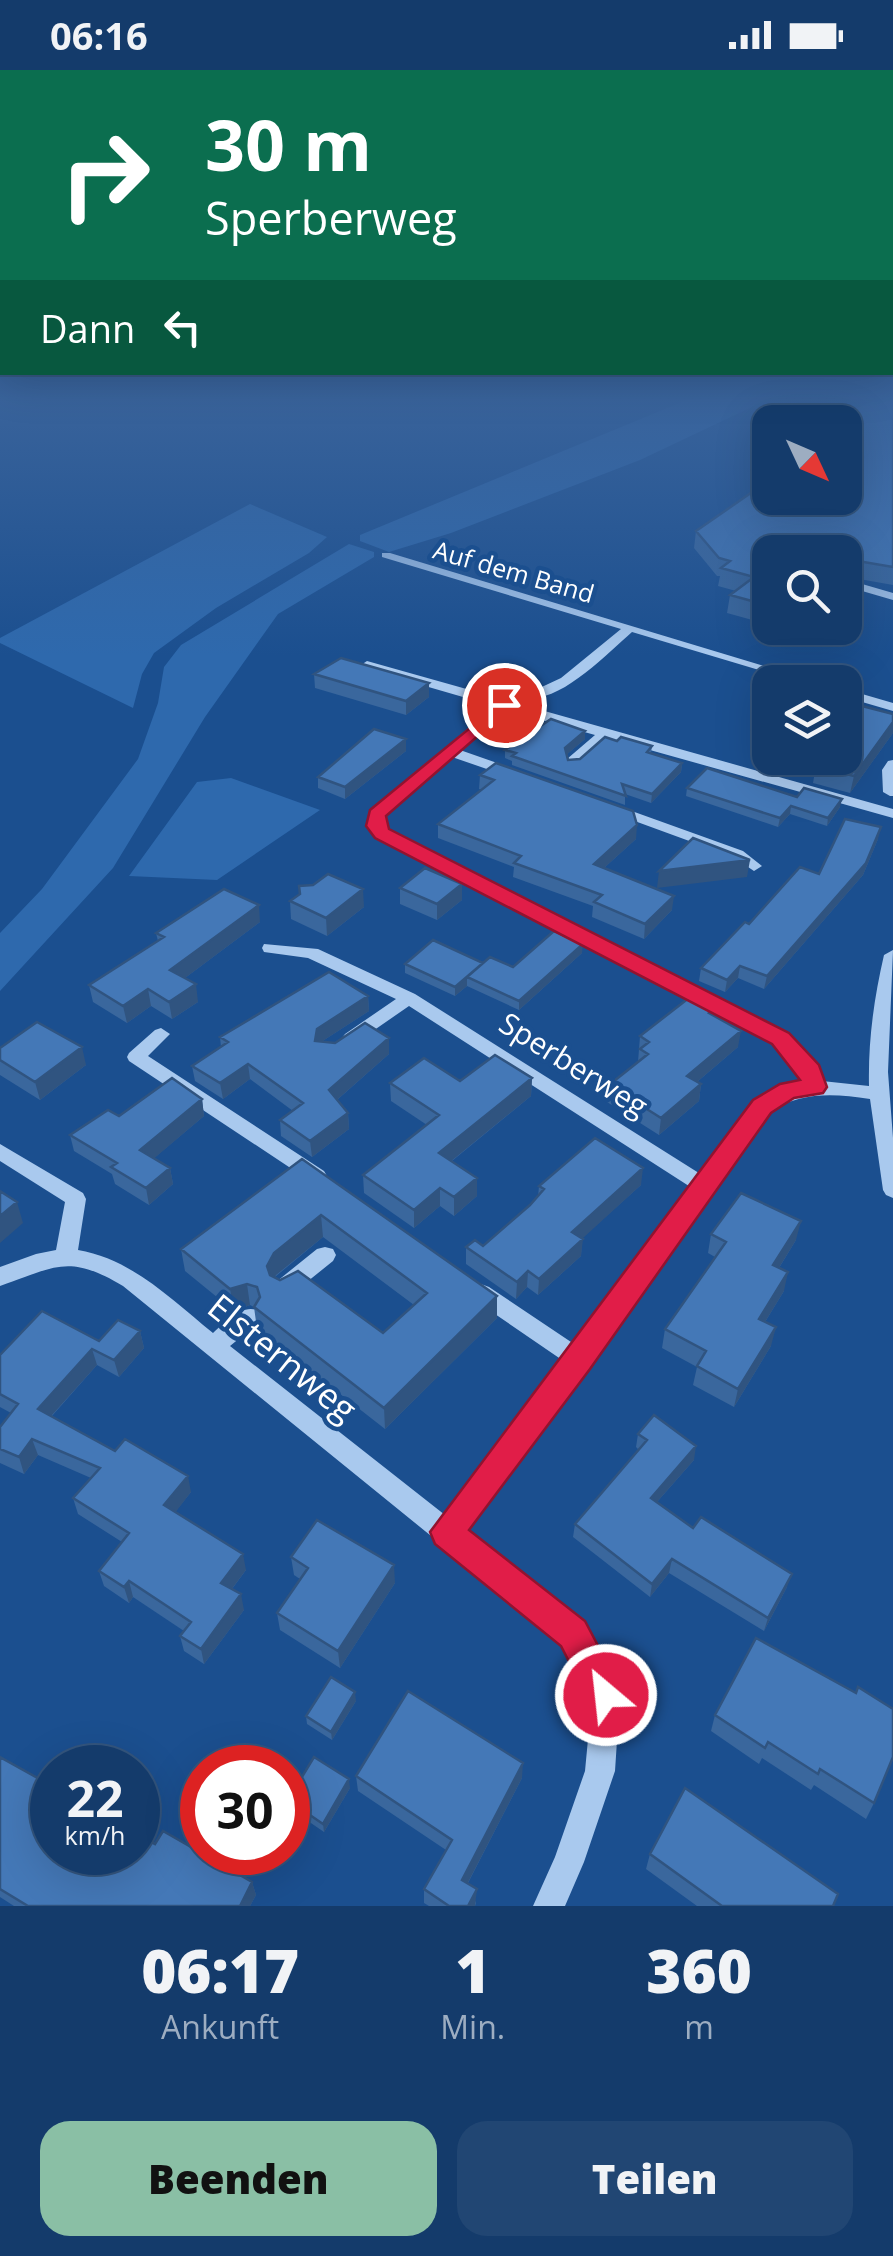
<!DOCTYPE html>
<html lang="de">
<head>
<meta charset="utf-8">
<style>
	:root { --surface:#143b6b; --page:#214673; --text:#f1f3f6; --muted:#9dadc1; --line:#33557e; --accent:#8abfa5 }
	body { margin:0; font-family:"Open Sans",sans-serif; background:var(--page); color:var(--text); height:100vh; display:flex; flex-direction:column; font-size:38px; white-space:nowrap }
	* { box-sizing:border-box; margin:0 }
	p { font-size:32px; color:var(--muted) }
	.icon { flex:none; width:55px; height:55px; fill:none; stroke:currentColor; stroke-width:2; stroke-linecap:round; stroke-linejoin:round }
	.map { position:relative; height:1836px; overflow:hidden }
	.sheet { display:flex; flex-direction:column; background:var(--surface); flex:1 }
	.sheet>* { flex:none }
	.hud { position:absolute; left:0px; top:0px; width:895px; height:305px; box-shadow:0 10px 40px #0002,0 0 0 2px var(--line); background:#0b6e4f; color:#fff; overflow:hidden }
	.needle { width:65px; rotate:134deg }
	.buttons { position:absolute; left:752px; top:335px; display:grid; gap:20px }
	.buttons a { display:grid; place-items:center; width:110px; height:110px; border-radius:20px; background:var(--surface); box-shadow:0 10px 40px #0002,0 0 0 2px var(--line); font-size:50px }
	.speed { position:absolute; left:30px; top:1675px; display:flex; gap:20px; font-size:50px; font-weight:700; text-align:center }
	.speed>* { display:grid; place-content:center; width:130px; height:130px; border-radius:50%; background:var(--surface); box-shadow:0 10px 40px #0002,0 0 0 2px var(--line); line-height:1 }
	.speed small { font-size:25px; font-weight:400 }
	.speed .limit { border:15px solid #d22; background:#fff; color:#111 }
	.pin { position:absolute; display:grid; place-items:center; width:85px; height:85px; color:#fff; margin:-42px; border:5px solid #fff; border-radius:50%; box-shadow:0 2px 10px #0007 }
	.me { position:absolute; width:110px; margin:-55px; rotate:332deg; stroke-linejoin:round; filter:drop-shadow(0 0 8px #0008) }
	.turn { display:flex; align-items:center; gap:35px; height:210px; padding:0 40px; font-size:45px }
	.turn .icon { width:130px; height:130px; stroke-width:2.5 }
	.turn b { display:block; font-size:70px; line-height:85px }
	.then { display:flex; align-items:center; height:95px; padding:0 40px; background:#0003; gap:20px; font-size:38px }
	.eta { display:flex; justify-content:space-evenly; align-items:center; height:170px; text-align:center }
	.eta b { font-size:60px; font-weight:800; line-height:70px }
	.primary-button { display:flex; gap:20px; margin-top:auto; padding:20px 40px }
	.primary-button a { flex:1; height:115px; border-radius:30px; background:var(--accent); color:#111; font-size:40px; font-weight:800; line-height:115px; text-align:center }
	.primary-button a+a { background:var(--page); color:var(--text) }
	.status { display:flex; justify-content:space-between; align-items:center; height:70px; padding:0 50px; background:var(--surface); direction:ltr }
	.status svg { height:28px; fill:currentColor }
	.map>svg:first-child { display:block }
</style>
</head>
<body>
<div class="status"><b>06:16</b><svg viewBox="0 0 49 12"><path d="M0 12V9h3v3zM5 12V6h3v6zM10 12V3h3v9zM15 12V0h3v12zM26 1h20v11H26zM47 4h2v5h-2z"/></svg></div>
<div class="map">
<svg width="893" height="1836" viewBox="0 0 893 1836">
	<rect width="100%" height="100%" fill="#1b4f8f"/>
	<path fill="#2e69ad" d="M689,329H769L640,390L451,463L389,482L360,471V465Z
		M250,434L327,467L309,483L216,538L154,583L142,604L133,638L0,573V568Z
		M349,474L374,482V487L278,544L205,647L113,798L0,921V863L42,819L138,689L158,633L164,597L181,575Z
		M231,708L320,740L217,810L129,806L197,712Z"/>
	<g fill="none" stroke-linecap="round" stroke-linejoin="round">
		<path fill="#a9c9ee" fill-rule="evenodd" d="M382,483H390L817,612H799L632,562C608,583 564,629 531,628V622L561,608L621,559L382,487Z
			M845,509L893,523V530L845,516Z
			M367,591L893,739V748L607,668L577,695H567V689L595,665L506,640L460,680L520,701V707H510L452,687L384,745V755L387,760L787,965L817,996L822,1011L869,1016C868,971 874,928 884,885L893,880L888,1002L893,1068V1128L886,1125L883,1120L870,1029C832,1023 803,1022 769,1041L588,1297L464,1460L583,1553L620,1625L615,1701L584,1792L565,1836H533L555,1787L585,1701L592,1627L563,1573L123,1216C68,1183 55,1197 0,1216V1197L36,1184L56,1180L65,1132L0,1091V1074L83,1123L86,1129L78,1180C132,1189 172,1230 213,1263C226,1252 240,1235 257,1240L260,1247L257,1254L230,1276L445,1445L565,1292L473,1229L470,1223L473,1217L481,1214L489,1217L577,1276L692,1118L409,936L357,972H345L342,968L345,964L396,929L308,888L264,882L262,878L264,874L318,879L415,924L702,1105L755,1031L804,1013L801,1003L775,973L377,766L368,756L372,741L494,636L363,598L361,595Z
			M845,619L893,633V641L845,627Z
			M893,690V726H890L883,722L882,700L888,691Z
			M615,735L743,781L762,796L754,801L733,787L610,742L608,739Z
			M161,958L170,964L148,986L324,1101L327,1106L324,1111L317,1114L310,1111L129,991L127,987L129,983L155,960Z
			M325,1177L333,1179L336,1185L333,1191L292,1224L284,1227L276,1224L273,1218L276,1212L317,1179Z"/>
	</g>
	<path fill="#3a679d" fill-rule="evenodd" d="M893,329V515L859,509L856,523L845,533V482H770V555L727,543L730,525L736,521L718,516L720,506H717L694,478L696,461L770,428H845V352H841L843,343Z
		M778,558H817L807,566Z
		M314,604L429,613V627L406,645L315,618Z
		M585,661V669L566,685L568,690L580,689L617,671L652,676L651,683L682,693L681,702L651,733L625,724V735L512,695V691L505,688V680Z
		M893,663L850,723L813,713L816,696Z
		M406,669V681L345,729L318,718V707Z
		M480,705L636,769L604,798L672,840L644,869L592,847L593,836L513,807L514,797L438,768V754L482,720L479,719Z
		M687,718L797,727L840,737L827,756L790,744L778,757L686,726Z
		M878,769L863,805L764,919L738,908L725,922L699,911L701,898L749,854L819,804Z
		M400,818L462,830L437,850L400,834Z
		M290,831L364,837L327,866L291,849Z
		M260,852L185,908L198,932L172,949L151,936L127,953L93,932L89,915L158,871L156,863Z
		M582,883L519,940L467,916L455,926L405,903V894L483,893L513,897Z
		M368,926L369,941L321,972L389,984L337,1030L348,1043L349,1059L312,1087L281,1066L280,1050L293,1041L250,1009L223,1029L195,1011L192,996L221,977L220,967Z
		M716,947L738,977L697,1012L701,1014L699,1031L659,1065L607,1032L609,1015L638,992L640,966Z
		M0,978L86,995L40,1030L0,1005Z
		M532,1008L531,1026L452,1091L477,1108V1126L454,1146L440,1136L414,1158L364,1123L363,1105L427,1055L391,1031L390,1013Z
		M202,1029L204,1046L154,1088L170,1098L173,1114L149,1135L115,1114L112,1104L74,1081L70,1065L119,1046Z
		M302,1089L497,1226V1248L385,1359L257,1259L254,1237L250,1235L234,1241L185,1201L181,1179ZM323,1167L414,1235L383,1263L275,1207Z
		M641,1115L582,1168L581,1186L538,1225L527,1217L516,1229L466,1194V1177L483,1176L530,1135L538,1127L539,1116Z
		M711,1164L796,1170L779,1198L784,1221L765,1252L771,1276L734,1337L693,1315L697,1297L662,1278L665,1259L715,1187L708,1183Z
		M140,1261L144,1278L119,1307L97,1295L52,1346L191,1422L175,1442L246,1500L232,1519L244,1540L204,1594L184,1581L180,1566L184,1561L133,1527L129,1533L104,1516L99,1501L122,1472L78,1444L73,1428L91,1408L38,1385L24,1404L0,1393V1357L11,1343L0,1337V1285L99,1271Z
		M638,1364L694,1390L657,1432L693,1458L787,1517L764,1561L669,1503L650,1527L573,1467L575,1454L639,1380L636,1377Z
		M291,1487L395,1513L340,1598L280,1560L277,1543L300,1509L294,1505Z
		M756,1568L874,1733L866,1749L814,1715L811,1720L762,1688L759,1694L711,1661L715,1645Z
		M356,1631L332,1670L307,1654L306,1646Z
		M0,1687L155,1774L252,1812L256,1825L250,1836H14L0,1827Z
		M356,1706L522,1708L468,1813L476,1833L475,1836H429L424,1833V1819L446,1780L358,1721Z
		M350,1718L324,1762L289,1738L288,1730Z
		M650,1784L833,1836H697L646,1799Z"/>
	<path fill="#305480" d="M860,506L856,523L845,533V518Z
		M809,558H817L807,566Z
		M429,613V627L406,645V631Z
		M893,652V663L850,723L854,706Z
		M585,661V669L565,686V678Z
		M406,669V681L345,729V717Z
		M682,693L681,702L651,733L652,724Z
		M842,729L840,737L827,756L828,748Z
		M791,736L790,744L778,757L780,748Z
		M637,755L636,769L593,808L594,794Z
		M881,757L878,769L863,805L764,919L767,906Z
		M750,790L747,807L657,818L659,801Z
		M462,814V830L437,850V834Z
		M363,819L364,837L327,866L326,848Z
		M674,826L672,840L644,869L645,854Z
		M259,835L260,852L173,917L170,900Z
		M583,874L582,883L519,940V931Z
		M483,893L467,907V916L455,926V917Z
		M740,896L738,908L725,922L727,910Z
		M196,914L198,932L172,949L169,932Z
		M148,919L151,936L127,953L123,936Z
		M368,926L369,941L318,974L315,971L317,959Z
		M741,961L738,977L684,1023L687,1006Z
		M389,968V984L330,1036L329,1020Z
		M82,977L86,995L40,1030L35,1012Z
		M248,994L250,1009L223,1029L220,1013Z
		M532,1008L531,1026L439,1101V1083Z
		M701,1014L699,1031L659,1065L661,1048Z
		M202,1029L204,1046L144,1097L140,1080Z
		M348,1043L349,1059L312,1087L310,1071Z
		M170,1098L173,1114L149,1135L146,1118Z
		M643,1098L641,1115L571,1179L572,1162Z
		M477,1108V1126L454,1146V1127Z
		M440,1118V1136L414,1158V1140Z
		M17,1132L23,1153L0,1173V1146Z
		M321,1145L323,1167L276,1205L270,1217L267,1196L274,1183Z
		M801,1151L796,1170L769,1214L773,1195Z
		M583,1169L581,1186L538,1225L539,1209Z
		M528,1201L527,1217L516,1229L517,1212Z
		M788,1202L784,1221L755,1268L759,1249Z
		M247,1214L250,1235L234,1241L230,1219Z
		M497,1226V1248L385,1359L384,1338Z
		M776,1257L771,1276L734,1337L738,1319Z
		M140,1261L144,1278L119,1307L114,1290Z
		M92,1279L97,1295L43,1355L38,1339Z
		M32,1369L38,1385L24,1404L19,1387Z
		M696,1376L694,1390L649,1441L651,1428Z
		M188,1406L191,1422L168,1452L164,1435Z
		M243,1484L246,1500L225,1528L221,1513Z
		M672,1489L669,1503L650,1527L652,1514Z
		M394,1495L395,1513L340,1598L338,1581Z
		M792,1504L787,1517L764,1561L768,1548Z
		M129,1511L133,1527L129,1533L124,1517Z
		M241,1524L244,1540L204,1594L201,1579Z
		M355,1622L356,1631L332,1670L331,1662Z
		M523,1693L522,1708L462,1824V1810Z
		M349,1709L350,1718L324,1762L323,1754Z
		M252,1812L256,1825L250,1836H240Z
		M477,1819L475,1836H468Z"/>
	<path fill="#4478b7" stroke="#305480" stroke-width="2.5" fill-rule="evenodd" d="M875,329H893V497L846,489L845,501L860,506L845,518V482H770V536L730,525L754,507L721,498L730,491L719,488L696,461L758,418L770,422V428H845V397L861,388L845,384V353L858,347L843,343Z
		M341,588L429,613L406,631L314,604Z
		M862,636L893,644V652L854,706L816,696L823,688H845V658Z
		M551,649L585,661L565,678L568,690L580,689L605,667L617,671L621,667L652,676L647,682L682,693L652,724L622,714L626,726L512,686L516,683L505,680Z
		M374,659L406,669L345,717L318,707Z
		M496,693L633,741L637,755L594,794L674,826L645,854L594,832L602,825L514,793L521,786L438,754L494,710L480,705Z
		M707,698L797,727L804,718L842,729L828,748L791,736L780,748L687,718Z
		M845,749L881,757L866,793L767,906L740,896L727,910L701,898L745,852L749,854L800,797L819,804Z
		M693,768L750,790L659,801Z
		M425,798L462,814L437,834L400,818Z
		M328,804L363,819L326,848L290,831L300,824L299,816L313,815Z
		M224,819L259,835L170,900L196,914L169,932L148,919L123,936L89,915L164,867L156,863Z
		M554,861L583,874L519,931L467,907L490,887L513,897Z
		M433,870L483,893L455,917L405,894Z
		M329,902L368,926L317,959L315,971L335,973L365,953L389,968L329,1020L348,1043L310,1071L280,1050L303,1033L248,994L220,1013L192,996L228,972L220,967Z
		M694,924L717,936L709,943L741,961L687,1006L701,1014L661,1048L609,1015L648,984L640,979L649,972L640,966Z
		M37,952L82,977L35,1012L0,990V978Z
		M495,985L532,1008L439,1083L477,1108L454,1127L440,1118L414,1140L363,1105L439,1045L390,1013L424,988L460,1011Z
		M172,1008L202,1029L140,1080L170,1098L146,1118L111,1097L117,1093L70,1065L108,1040L119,1046Z
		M595,1068L643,1098L572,1162L583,1169L539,1209L528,1201L517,1212L466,1177L475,1170L483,1176L530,1135L544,1119L539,1116Z
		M302,1089L497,1226L384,1338L254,1237L260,1227L257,1217L247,1214L230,1219L181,1179ZM321,1145L427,1223L383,1263L298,1201L280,1210L270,1205L267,1196L274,1183Z
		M0,1121L17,1132L0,1146Z
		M741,1123L801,1151L773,1195L788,1202L759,1249L776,1257L738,1319L697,1296L706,1281L665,1259L726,1172L711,1164Z
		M42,1241L99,1271L118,1250L140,1261L114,1290L92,1279L38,1339L115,1381L125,1369L188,1406L164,1435L243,1484L221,1513L241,1524L201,1579L180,1566L191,1552L129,1511L124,1517L99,1501L129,1463L73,1428L100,1398L32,1369L19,1387L0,1379V1357L18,1334L0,1324V1285Z
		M654,1345L696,1376L651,1428L693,1458L701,1447L792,1504L768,1548L672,1489L652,1514L575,1454L647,1370L638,1364Z
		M317,1450L394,1495L338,1581L277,1543L308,1498L291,1487Z
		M756,1568L856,1623L858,1617L893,1639V1687L874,1733L820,1699L818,1704L768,1672L765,1678L715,1645Z
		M331,1607L355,1622L331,1662L306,1646Z
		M408,1621L523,1693L462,1810L477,1819L468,1836H449L424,1819L452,1770L356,1706Z
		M0,1687L52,1716V1782H138V1765L155,1774L163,1761L252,1812L240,1836H28L0,1819Z
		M314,1687L349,1709L323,1754L288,1730Z
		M685,1718L838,1824L833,1836H722L650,1784Z"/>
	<linearGradient id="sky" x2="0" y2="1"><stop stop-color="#0f2b4f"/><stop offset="0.56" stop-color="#39639b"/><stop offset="1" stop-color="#39639b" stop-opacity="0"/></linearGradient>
	<rect width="893" height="586" fill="url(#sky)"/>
	<path fill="#e11d48" stroke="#92132f" stroke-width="2.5" d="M504,630L510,631V638L386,746L389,759L789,963L819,995L827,1017L823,1023L794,1028L771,1043L590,1299L469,1460L585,1551L624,1625L618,1638L606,1643L593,1638L561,1576L435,1474L430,1462L753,1030L780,1014L800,1010L772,974L375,768L366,756L370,740Z"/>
	<g text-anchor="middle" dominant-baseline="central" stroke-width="9" stroke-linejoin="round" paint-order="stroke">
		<g font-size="25" fill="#fff" stroke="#1b4f8f">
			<text transform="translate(514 501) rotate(16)">Auf dem Band</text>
		</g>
		<g font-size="30" fill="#fff" stroke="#1b4f8f">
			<text transform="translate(574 994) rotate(32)">Sperberweg</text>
		</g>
		<g font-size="35" fill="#fff" stroke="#1b4f8f">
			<text transform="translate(283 1287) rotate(39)">Elsternweg</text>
		</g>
	</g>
</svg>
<div class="buttons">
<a><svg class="needle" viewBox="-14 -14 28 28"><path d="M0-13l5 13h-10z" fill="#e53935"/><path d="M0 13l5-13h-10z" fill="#9dadc1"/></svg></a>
<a><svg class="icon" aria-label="search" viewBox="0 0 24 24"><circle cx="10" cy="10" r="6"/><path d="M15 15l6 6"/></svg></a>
<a><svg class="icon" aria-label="layers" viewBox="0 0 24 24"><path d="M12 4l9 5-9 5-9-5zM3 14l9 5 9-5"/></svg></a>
</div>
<div class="speed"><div>22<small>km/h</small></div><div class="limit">30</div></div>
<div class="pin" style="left:504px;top:635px;background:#d93025"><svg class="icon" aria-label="arrive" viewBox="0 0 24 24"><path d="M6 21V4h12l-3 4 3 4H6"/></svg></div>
<svg class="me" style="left:606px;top:1625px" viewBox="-20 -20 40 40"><circle r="17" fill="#e11d48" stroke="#fff" stroke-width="3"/><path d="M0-11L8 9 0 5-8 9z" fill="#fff"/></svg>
<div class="hud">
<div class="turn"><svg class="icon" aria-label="right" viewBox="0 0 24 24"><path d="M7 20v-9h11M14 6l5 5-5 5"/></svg><div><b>30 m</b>Sperberweg</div></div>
<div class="then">Dann<svg class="icon" aria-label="left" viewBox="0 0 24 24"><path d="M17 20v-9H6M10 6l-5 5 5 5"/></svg></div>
</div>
</div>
<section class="sheet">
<div class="eta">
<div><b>06:17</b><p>Ankunft</p></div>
<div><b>1</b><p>Min.</p></div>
<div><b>360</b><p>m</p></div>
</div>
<div class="primary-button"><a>Beenden</a><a>Teilen</a></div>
</section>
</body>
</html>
